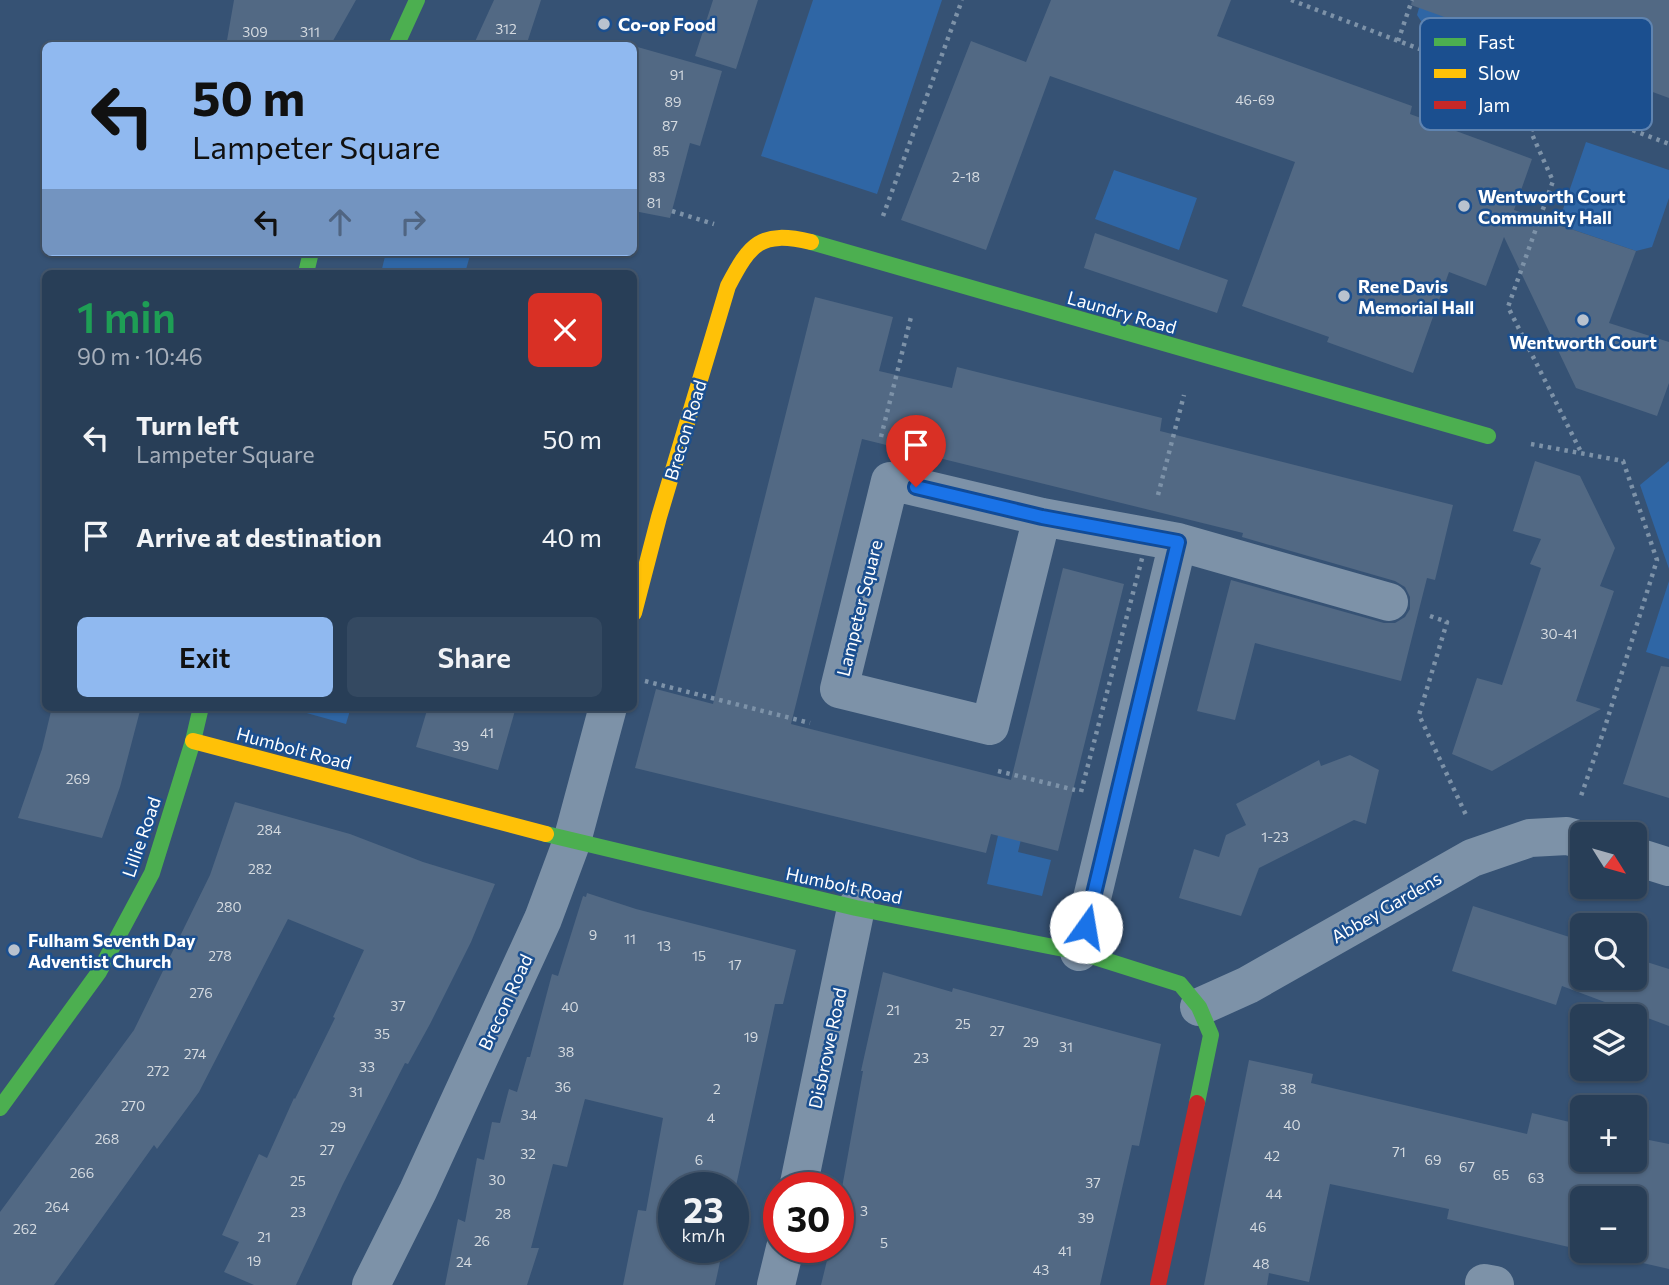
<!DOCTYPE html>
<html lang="en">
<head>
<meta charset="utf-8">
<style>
	:root { --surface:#283e57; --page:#344961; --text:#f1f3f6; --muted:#a5aeba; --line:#44576d; --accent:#90b9f0 }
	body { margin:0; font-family:Commissioner,sans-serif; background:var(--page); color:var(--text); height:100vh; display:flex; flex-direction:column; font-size:26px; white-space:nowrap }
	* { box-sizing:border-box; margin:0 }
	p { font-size:23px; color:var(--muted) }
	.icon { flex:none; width:38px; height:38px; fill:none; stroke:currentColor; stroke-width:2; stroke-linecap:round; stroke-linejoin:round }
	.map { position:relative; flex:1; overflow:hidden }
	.side { position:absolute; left:42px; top:270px; width:595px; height:441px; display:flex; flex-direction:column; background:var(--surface); border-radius:10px; box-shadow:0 2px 5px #0004,0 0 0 2px var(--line) }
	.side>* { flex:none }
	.hud { position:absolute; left:42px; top:42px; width:595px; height:214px; border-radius:10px; box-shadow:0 2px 5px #0004,0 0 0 2px var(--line); background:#90b9f0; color:#111; overflow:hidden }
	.needle { width:46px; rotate:127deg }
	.tools { position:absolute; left:1570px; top:822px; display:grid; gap:14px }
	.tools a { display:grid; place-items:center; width:77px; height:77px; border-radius:10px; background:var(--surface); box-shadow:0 2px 5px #0004,0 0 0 2px var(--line); font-size:35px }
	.speed { position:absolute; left:658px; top:1172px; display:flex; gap:14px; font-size:35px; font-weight:700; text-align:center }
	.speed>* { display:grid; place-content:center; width:91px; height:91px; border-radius:50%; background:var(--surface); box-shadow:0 2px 5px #0004,0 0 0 2px var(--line); line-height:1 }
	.speed small { font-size:18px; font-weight:400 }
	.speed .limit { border:10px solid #d22; background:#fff; color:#111 }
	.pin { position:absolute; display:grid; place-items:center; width:60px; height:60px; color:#fff; margin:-72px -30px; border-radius:50% 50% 50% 0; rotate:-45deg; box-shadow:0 0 7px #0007 }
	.pin .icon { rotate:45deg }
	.me { position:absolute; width:77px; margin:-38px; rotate:13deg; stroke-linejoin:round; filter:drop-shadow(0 0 5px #0008) }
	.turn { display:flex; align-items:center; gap:24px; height:147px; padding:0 35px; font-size:32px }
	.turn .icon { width:91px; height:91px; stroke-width:2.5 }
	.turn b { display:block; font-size:49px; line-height:60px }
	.lanes { display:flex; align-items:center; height:66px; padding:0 35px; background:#0003; justify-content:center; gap:35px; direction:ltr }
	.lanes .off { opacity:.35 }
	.round { display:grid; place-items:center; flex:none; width:74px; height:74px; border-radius:10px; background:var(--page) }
	.head { display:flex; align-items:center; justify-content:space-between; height:119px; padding:0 35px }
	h1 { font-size:42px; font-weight:600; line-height:52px; color:#1e9e55 }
	.button { display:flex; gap:14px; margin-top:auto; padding:14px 35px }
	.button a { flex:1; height:80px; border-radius:10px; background:var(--accent); color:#111; font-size:28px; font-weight:600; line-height:80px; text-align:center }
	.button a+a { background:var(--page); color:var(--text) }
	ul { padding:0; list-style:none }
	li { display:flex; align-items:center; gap:21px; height:98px; padding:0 35px }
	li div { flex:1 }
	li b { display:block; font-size:26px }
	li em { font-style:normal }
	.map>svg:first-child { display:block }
</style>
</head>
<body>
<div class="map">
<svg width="1669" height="1285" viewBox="0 0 1669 1285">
	<rect width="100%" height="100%" fill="#365274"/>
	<path fill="#2f66a5" d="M813,0H942L877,194L761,156Z
		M1421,1L1473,19L1459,61L1434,41L1417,15Z
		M1586,142L1669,170V198L1652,247L1636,251L1568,228L1562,212Z
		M1114,170L1197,198L1179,250L1095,219Z
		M386,252H471L465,273H381Z
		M1669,461V569L1640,485Z
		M1669,581V659L1646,652Z
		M285,707H351L346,724Z
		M1009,787L1032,793L1018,852L1051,860L1042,896L987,884Z"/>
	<path fill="#526984" d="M234,0H356L330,46H226Z
		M494,0H541L526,46H473Z
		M713,0H758L736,69L695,56Z
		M1051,0H1231L1217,36L1412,106L1410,114L1532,159L1514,210L1636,251L1609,323L1669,342V383L1657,416L1576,388L1504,237L1486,286L1449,272L1413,373L1327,342L1329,337L1242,306L1295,162L1050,76L986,250L901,220L971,41L1026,62Z
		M1412,0H1669V98L1620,80L1606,120L1563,103L1578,65L1411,5Z
		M634,46L722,71L700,146L690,143L670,218L634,211Z
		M1095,233L1228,280L1217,313L1084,268Z
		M815,297L893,317L879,371L952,388L957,367L1162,418L1160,431L1453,505L1435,580L1427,578L1401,681L1255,643L1235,720L1197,711L1231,580L1384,623H1395L1405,617L1410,609V597L1405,587L1395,581L1242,537L1243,533L862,439L791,724L1011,780L1063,568L1124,584L1058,851L991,834L986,853L635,768L656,689L713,704Z
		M1535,461L1580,476L1615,548L1600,586L1614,591L1576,701L1601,709L1492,771L1452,754L1477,678L1502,685L1541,568L1530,564L1541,539L1513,531Z
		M1661,666L1669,667V798L1623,784Z
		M52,707H141L120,787L102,838L18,818L42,749Z
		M428,707H516L498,770L416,747Z
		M1350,755L1379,770L1366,824L1354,820L1259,868L1241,916L1179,898L1194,849L1219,857L1226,835L1246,825L1236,804L1319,760L1321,766Z
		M235,802L350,834L423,862L495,884L471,942L430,1024L408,1064L405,1063L343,1184L296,1285H254L224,1272L239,1242L222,1235L259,1154L267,1158L294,1098L295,1099L335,1018L333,1017L364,950L288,919L199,1092L157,1149L154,1145L54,1285H0V1212L134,1030L210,875Z
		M587,893L636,909L796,950L783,1004H775L733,1200V1188H674V1248H723L715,1285H623L638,1210L646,1211L663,1118L585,1099L567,1167L553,1164L531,1248H539L527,1285H445L458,1219L465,1222L477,1158L484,1160L492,1122L500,1123L509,1089L517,1092L527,1057H530L552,974L558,976L583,896L586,897Z
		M1473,906L1582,941V978H1634V958L1669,969V1026L1562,986L1556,1005L1452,971Z
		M883,972L952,992L953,988L1161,1044L1139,1146L1132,1145L1100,1285H821L830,1248H838V1210L863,1071H861Z
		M1249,1060L1313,1074L1311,1083L1527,1134L1532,1113L1582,1125V1160H1634V1137L1669,1144V1269L1590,1251H1634V1199H1582V1250L1447,1219L1449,1209L1330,1184L1309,1282L1269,1273L1267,1285H1204Z"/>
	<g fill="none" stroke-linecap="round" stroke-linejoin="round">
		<path stroke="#7d92a8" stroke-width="4.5" stroke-dasharray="3.5 5" stroke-linecap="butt" d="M1291,0L1669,144
			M1398,41L1412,0
			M1544,96L1531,132L1553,181L1508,307L1582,454
			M672,211L714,224
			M883,216L962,0
			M881,437L911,317
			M1531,444L1623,461L1657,560L1604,730L1581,796
			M1158,495L1184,395
			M1430,616L1447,622L1419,715L1466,815
			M645,681L810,723
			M998,771L1075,790"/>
		<path stroke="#7d92a8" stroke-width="38" d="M1042,517L990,726L839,689L890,481L1042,517L1178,542
			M1634,856L1669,867
			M1079,952L1178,542L1389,602
			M1199,1007L1248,985L1472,858L1530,838L1567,836L1582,840
			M798,1188L856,908
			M1484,1283L1495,1285
			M371,1285L418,1191L543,919L572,841L608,707
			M776,1285L785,1248"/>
		<path stroke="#4caf50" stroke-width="16" d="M396,46L417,0
			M811,242L1488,436
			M306,273L311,252
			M546,834L856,908L1079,952L1180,984L1199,1007L1211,1035L1197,1103
			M0,1108L99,972L152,873L193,741L201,707"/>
		<path stroke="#ffc107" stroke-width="16" d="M634,613L659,517L728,286C750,244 760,230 811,242
			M193,741L546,834"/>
		<path stroke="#c62828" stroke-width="16" d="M1158,1285L1197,1103"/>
		<path stroke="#7d92a8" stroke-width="4.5" stroke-dasharray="3.5 5" stroke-linecap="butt" d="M1081,792L1151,524"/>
	</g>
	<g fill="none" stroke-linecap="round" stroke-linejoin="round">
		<g stroke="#114b97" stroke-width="18">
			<path id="route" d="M916,487L1042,517L1178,542L1086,927"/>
		</g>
		<use href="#route" stroke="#1a73e8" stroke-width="12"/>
	</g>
	<g fill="#b9c2ce" stroke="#1b4f8f" stroke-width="2.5">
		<circle cx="604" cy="24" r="7"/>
		<circle cx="1464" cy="206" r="7"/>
		<circle cx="1344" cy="296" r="7"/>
		<circle cx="1583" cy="320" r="7"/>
		<circle cx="14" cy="950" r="7"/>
	</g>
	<g text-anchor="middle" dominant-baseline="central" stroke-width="5" stroke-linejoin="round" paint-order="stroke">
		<g font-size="14" fill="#d4dae0">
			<text x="506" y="28">312</text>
			<text x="255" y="31">309</text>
			<text x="310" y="31">311</text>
			<text x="677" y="74">91</text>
			<text x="1255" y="99">46-69</text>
			<text x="673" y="101">89</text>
			<text x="670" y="125">87</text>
			<text x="661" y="150">85</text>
			<text x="657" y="176">83</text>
			<text x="966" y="176">2-18</text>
			<text x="654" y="202">81</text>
			<text x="1559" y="633">30-41</text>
			<text x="487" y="732">41</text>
			<text x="461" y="745">39</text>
			<text x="78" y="778">269</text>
			<text x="269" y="829">284</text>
			<text x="1275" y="836">1-23</text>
			<text x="260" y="868">282</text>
			<text x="229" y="906">280</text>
			<text x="593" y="934">9</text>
			<text x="630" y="938">11</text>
			<text x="664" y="945">13</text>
			<text x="220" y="955">278</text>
			<text x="699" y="955">15</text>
			<text x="735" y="964">17</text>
			<text x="201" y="992">276</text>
			<text x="398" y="1005">37</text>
			<text x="570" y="1006">40</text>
			<text x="893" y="1009">21</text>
			<text x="963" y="1023">25</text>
			<text x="997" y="1030">27</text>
			<text x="382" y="1033">35</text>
			<text x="751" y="1036">19</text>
			<text x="1031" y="1041">29</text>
			<text x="1066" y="1046">31</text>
			<text x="566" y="1051">38</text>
			<text x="195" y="1053">274</text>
			<text x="921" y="1057">23</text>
			<text x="367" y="1066">33</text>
			<text x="158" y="1070">272</text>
			<text x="563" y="1086">36</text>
			<text x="717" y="1088">2</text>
			<text x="1288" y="1088">38</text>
			<text x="356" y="1091">31</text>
			<text x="133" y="1105">270</text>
			<text x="529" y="1114">34</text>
			<text x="711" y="1117">4</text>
			<text x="1292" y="1124">40</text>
			<text x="338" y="1126">29</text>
			<text x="107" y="1138">268</text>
			<text x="327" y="1149">27</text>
			<text x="1399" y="1151">71</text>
			<text x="528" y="1153">32</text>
			<text x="1272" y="1155">42</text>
			<text x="699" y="1159">6</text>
			<text x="1433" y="1159">69</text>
			<text x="1467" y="1166">67</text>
			<text x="82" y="1172">266</text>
			<text x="1501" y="1174">65</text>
			<text x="1536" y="1177">63</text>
			<text x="497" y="1179">30</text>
			<text x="298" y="1180">25</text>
			<text x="1093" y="1182">37</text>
			<text x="1274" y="1193">44</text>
			<text x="57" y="1206">264</text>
			<text x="864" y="1210">3</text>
			<text x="298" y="1211">23</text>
			<text x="503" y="1213">28</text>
			<text x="1086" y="1217">39</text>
			<text x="1258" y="1226">46</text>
			<text x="25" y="1228">262</text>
			<text x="264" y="1236">21</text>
			<text x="482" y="1240">26</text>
			<text x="884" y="1242">5</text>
			<text x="1065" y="1250">41</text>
			<text x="254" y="1260">19</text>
			<text x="464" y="1261">24</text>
			<text x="1261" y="1263">48</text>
			<text x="1041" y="1269">43</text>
		</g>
		<g font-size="18" font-weight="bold" fill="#fff" stroke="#1b4f8f" text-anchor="start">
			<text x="618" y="24">Co-op Food</text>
			<text x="1478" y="196">Wentworth Court<tspan x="1478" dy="21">Community Hall</tspan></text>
			<text x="1358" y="286">Rene Davis<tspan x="1358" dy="21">Memorial Hall</tspan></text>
			<text x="1583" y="342" text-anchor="middle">Wentworth Court</text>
			<text x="28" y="940">Fulham Seventh Day<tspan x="28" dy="21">Adventist Church</tspan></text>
		</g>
		<g font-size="18" fill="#fff" stroke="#1b4f8f">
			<text transform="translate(1122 312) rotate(16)">Laundry Road</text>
			<text transform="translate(685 430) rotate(-73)">Brecon Road</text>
			<text transform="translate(859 608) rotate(-76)">Lampeter Square</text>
			<text transform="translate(294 748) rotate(15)">Humbolt Road</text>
			<text transform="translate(141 837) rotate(-71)">Lillie Road</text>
			<text transform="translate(844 885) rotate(12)">Humbolt Road</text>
			<text transform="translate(1386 907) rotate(-30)">Abbey Gardens</text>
			<text transform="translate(505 1002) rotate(-65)">Brecon Road</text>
			<text transform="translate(827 1048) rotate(-78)">Disbrowe Road</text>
		</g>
	</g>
	<rect x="1420" y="18" width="232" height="112" rx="10" fill="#1b4f8f" stroke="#5f84b1" stroke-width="2"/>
	<rect x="1434" y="38" width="32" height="8" fill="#4caf50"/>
	<rect x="1434" y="69" width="32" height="9" fill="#ffc107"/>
	<rect x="1434" y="101" width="32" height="8" fill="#c62828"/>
	<g font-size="19" fill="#fff">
		<text x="1478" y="49">Fast</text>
		<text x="1478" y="80">Slow</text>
		<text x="1478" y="112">Jam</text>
	</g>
</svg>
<div class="tools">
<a><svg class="needle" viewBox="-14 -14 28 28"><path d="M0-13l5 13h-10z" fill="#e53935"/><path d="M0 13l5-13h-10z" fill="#a5aeba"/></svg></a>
<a><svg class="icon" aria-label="search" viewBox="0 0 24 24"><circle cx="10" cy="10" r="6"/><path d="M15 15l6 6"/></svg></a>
<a><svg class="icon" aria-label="layers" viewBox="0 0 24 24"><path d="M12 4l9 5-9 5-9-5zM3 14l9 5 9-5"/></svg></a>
<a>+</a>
<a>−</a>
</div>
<div class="speed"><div>23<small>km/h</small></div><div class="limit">30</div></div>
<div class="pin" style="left:916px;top:487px;background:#d93025"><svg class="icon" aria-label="arrive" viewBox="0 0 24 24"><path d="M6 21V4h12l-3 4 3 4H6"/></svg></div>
<svg class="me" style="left:1086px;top:927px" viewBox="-20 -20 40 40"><circle r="19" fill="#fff"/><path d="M0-13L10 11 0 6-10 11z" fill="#1a73e8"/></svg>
<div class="hud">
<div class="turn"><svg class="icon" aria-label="left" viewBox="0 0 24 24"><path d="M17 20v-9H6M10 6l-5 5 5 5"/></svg><div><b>50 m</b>Lampeter Square</div></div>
<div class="lanes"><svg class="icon" aria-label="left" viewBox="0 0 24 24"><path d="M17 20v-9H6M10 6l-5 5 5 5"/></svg><svg class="icon off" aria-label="ahead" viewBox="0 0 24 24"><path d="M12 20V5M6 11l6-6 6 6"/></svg><svg class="icon off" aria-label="right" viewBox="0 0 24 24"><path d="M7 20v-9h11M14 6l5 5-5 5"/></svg></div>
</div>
<section class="side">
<div class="head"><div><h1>1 min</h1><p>90 m · 10:46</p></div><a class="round" style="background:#d93025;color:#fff"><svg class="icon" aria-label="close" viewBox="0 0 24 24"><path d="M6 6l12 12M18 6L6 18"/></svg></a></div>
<ul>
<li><svg class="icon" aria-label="left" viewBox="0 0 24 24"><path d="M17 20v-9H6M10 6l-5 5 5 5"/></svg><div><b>Turn left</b><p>Lampeter Square</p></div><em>50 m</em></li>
<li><svg class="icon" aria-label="arrive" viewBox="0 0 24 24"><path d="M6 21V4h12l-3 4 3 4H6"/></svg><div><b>Arrive at destination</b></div><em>40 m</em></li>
</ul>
<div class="button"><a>Exit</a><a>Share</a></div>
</section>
</div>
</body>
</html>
